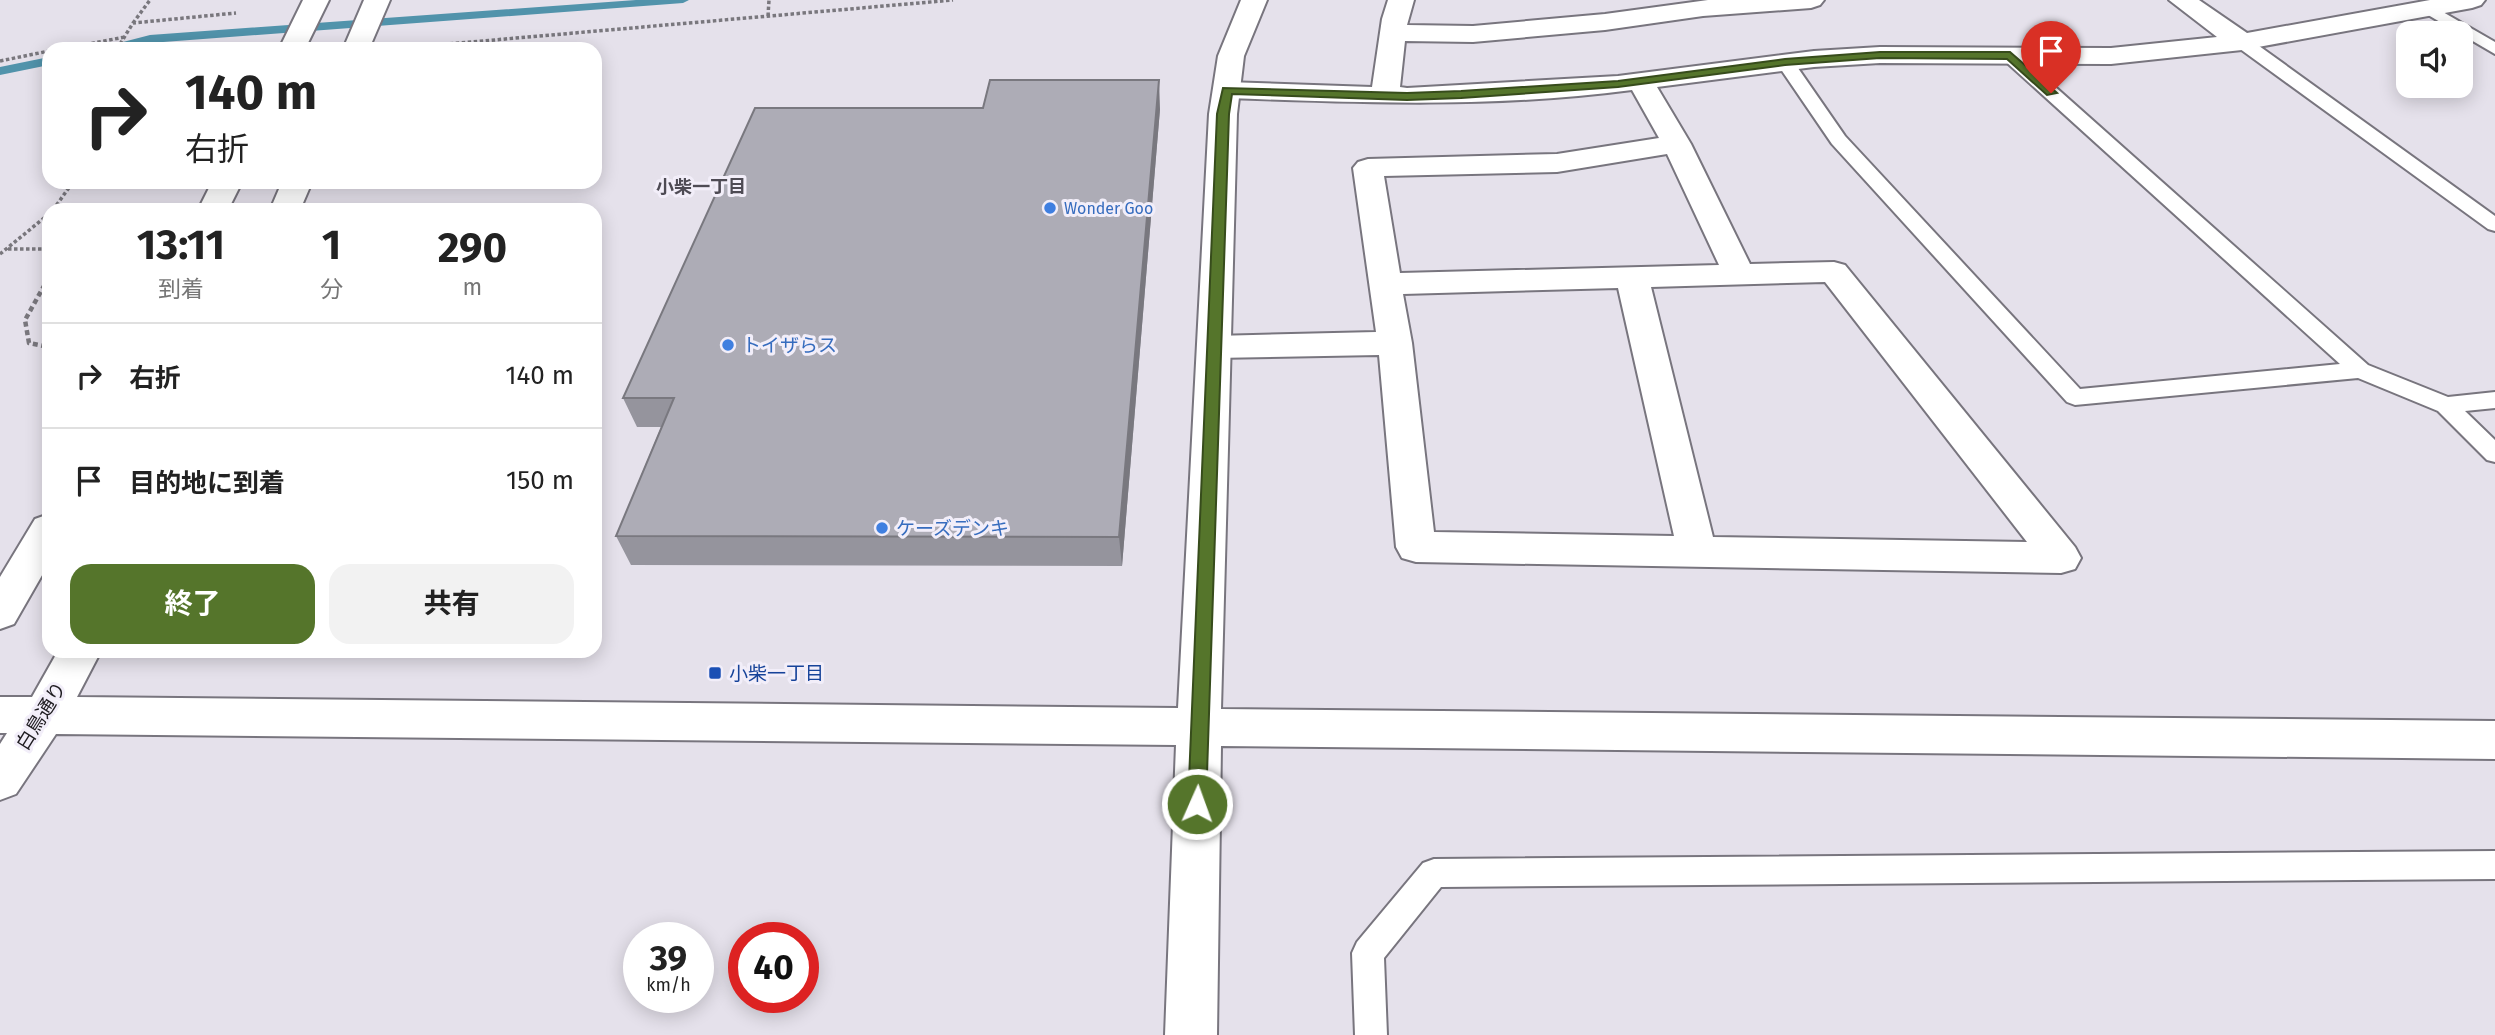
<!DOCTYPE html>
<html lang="ja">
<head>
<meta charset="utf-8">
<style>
	:root { --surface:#fff; --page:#f2f2f2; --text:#222; --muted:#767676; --line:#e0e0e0; --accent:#55752b }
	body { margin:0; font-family:"Fira Sans","Noto Sans JP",sans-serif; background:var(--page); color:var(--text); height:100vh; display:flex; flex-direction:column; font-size:26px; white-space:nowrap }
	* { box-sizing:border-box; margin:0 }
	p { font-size:23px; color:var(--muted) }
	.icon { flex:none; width:38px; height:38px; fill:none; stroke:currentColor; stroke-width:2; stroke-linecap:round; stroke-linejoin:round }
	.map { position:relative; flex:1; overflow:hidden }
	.side { position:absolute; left:42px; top:203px; width:560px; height:455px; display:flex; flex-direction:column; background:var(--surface); border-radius:21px; box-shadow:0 4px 18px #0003 }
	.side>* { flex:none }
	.hud { position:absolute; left:42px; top:42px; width:560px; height:147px; border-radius:21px; box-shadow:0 4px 18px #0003; background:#fff; color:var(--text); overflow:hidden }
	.tools { position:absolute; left:2396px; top:21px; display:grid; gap:14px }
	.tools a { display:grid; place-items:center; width:77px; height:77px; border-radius:14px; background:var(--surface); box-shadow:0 4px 18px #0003; font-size:35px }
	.speed { position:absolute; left:623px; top:922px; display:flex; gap:14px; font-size:35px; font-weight:700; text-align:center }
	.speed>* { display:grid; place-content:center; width:91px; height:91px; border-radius:50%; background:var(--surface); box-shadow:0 4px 18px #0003; line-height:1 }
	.speed small { font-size:18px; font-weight:400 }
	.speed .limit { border:10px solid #d22; background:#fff; color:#111 }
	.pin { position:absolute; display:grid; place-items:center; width:60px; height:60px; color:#fff; margin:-72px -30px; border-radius:50% 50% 50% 0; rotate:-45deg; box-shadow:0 0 7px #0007 }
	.pin .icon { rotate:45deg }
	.me { position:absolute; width:77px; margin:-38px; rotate:2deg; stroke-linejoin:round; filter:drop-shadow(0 0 5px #0008) }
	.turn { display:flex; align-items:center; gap:24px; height:147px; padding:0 28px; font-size:32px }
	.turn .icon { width:91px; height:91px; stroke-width:2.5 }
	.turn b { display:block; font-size:49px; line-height:60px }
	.eta { display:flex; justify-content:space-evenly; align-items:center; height:119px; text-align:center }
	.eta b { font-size:42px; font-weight:700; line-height:49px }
	.primary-button { display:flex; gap:14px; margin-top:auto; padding:14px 28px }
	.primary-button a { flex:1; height:80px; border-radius:21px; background:var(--accent); color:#fff; font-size:28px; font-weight:700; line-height:80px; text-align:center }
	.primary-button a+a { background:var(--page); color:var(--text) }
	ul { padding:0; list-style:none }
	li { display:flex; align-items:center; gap:21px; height:105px; padding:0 28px; border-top:2px solid var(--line) }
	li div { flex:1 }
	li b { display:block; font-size:26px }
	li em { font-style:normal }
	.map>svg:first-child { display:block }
</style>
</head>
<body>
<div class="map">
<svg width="2495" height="1035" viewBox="0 0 2495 1035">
	<rect width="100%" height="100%" fill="#e5e1eb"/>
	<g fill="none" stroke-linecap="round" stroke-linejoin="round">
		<path fill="#5193ab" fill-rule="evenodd" d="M636,0H689L683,3L150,43L119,49H96L150,35Z
			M49,57V65L0,75V67Z"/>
		<g stroke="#78757e" stroke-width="4">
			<path id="lane" d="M2429,4L2495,42V54L2423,12L2421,9L2423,6Z
				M2242,37L2248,38L2495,216V231L2488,229L2236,46L2234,42L2236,38Z
				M2010,51L2016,52L2368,365L2448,397L2495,392V408L2465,411L2495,440V462L2487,460L2438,411L2358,378L2075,405L2067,402L1832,144L1776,62L1779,58H1791L1845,136L2080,389L2340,364L2004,60L2001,56L2004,52Z
				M2495,851V879L1441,887L1384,958L1387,1035H1355L1352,953L1357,942L1423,863L1434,859Z"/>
		</g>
		<g stroke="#78757e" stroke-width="4">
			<path id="street" d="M1388,0H1414L1407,25L1473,26L1605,14L1708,0H1824L1820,5L1811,8L1703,16L1605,30L1473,42L1405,41L1400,87L1407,88L1618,76L1814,51L1880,47L2111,48L2217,37L2169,0H2199L2247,33L2430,0H2485L2481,5L2472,8L2242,50L2111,64L1880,63L1814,67L1657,87L1691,144L1750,264L1834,262L1845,265L2075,547L2081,558L2075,569L2061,573L1416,562L1402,558L1396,547L1379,355L1214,358L1202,355L1197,347L1202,339L1214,336L1376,332L1353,168L1358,162L1368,159L1557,154L1659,138L1632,90C1497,108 1362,103 1227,98L1217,96L1213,90L1217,84L1227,82L1372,87L1382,19ZM1667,154L1719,265L1400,273L1384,176L1557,172ZM1825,282L2027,542L1713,537L1651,287ZM1618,288L1674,536L1434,532L1412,343L1403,294Z"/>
		</g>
		<g stroke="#78757e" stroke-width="4">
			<path id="secondary" d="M303,0H329L305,49H279Z
				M364,0H390L369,49H343Z
				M1241,0H1267L1244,56L1237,114L1221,709L2495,721V759L1221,746L1217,1035H1165L1176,745L56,734L16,794L0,800V744L7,733H0V697H32L58,651H101L77,697L1178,708L1209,114L1218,56Z
				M212,182H242L228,210H198Z
				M282,182H312L300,210H270Z
				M49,514V563L14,624L0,629V577L35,519Z"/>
		</g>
		<path stroke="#79777d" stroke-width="3.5" stroke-dasharray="3.5 2.5" stroke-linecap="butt" d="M768,16L769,0
			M133,23L150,0
			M402,48L953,0
			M62,49L125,37
			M117,49L133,23L236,13
			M0,61L49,51
			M53,210L73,182
			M8,249H49
			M0,254L49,214"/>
		<path stroke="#79777d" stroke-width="4.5" stroke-dasharray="5 3.5" stroke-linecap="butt" d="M49,277L25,320L29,343L49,347"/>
		<use href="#lane" fill="#fff" fill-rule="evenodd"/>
		<use href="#street" fill="#fff" fill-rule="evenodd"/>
		<use href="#secondary" fill="#fff" fill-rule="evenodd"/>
	</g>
	<path fill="#95949d" d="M1160,109L1122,566L631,565L616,536L661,427H637L623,398Z"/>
	<path fill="#79787f" d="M1159,80L1160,109L1122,566L1119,537Z"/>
	<path fill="#adacb6" stroke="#79787f" stroke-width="2" d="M990,80H1159L1119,537L616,536L674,398H623L755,108H983Z"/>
	<path fill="#55752b" stroke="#374c1c" stroke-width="2" d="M1880,52H2010L2057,93L2047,95L2007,59L1880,58L1785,65L1618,87L1461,98L1407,100L1232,94L1229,114L1206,804L1204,810L1197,812L1190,810L1188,804L1217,114L1223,88L1407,93L1461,91L1618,81L1785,59Z"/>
	<g fill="#3f7fe0" stroke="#f2eef9" stroke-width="2.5">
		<circle cx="1050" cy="208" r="7"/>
		<circle cx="728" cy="345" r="7"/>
		<circle cx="882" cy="528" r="7"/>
	</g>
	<rect fill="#1a4fb4" stroke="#f2eef9" stroke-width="2.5" x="708" y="666" width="14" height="14" rx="3.5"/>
	<g text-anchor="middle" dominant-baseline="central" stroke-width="6" stroke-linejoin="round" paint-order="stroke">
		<g font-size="16" fill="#366cbe" stroke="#f2eef9" text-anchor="start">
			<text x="1064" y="208">Wonder Goo</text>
		</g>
		<g font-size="18" font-weight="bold" fill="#4e4b54" stroke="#f2eef9">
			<text x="701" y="187">小柴一丁目</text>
		</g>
		<g font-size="19" fill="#366cbe" stroke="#f2eef9" text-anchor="start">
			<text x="742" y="345">トイザらス</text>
			<text x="896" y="528">ケーズデンキ</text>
		</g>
		<g font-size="19" fill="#164399" stroke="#f2eef9" text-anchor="start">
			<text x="729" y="673">小柴一丁目</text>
		</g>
		<g font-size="19" fill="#1e1c20" stroke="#f2eef9">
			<text transform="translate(41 716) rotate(-58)">白鳥通り</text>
		</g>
	</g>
</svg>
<div class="tools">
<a><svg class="icon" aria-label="sound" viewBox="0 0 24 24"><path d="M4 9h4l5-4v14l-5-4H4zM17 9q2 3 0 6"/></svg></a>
</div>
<div class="speed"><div>39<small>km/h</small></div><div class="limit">40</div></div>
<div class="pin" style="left:2051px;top:93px;background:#d93025"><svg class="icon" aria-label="arrive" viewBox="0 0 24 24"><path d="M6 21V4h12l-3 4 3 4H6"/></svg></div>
<svg class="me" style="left:1197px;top:804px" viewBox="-20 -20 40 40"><circle r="17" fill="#55752b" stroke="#fff" stroke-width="3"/><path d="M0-11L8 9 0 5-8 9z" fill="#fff"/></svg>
<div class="hud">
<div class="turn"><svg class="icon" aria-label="right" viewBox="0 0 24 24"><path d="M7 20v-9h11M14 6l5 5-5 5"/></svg><div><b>140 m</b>右折</div></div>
</div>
<section class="side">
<div class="eta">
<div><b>13:11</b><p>到着</p></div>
<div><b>1</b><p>分</p></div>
<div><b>290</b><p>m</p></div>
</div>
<ul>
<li><svg class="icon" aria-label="right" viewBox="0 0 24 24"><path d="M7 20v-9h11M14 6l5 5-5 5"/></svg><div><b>右折</b></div><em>140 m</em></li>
<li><svg class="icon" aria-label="arrive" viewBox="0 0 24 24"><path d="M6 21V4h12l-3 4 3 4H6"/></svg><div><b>目的地に到着</b></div><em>150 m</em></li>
</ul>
<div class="primary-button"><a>終了</a><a>共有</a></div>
</section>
</div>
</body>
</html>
